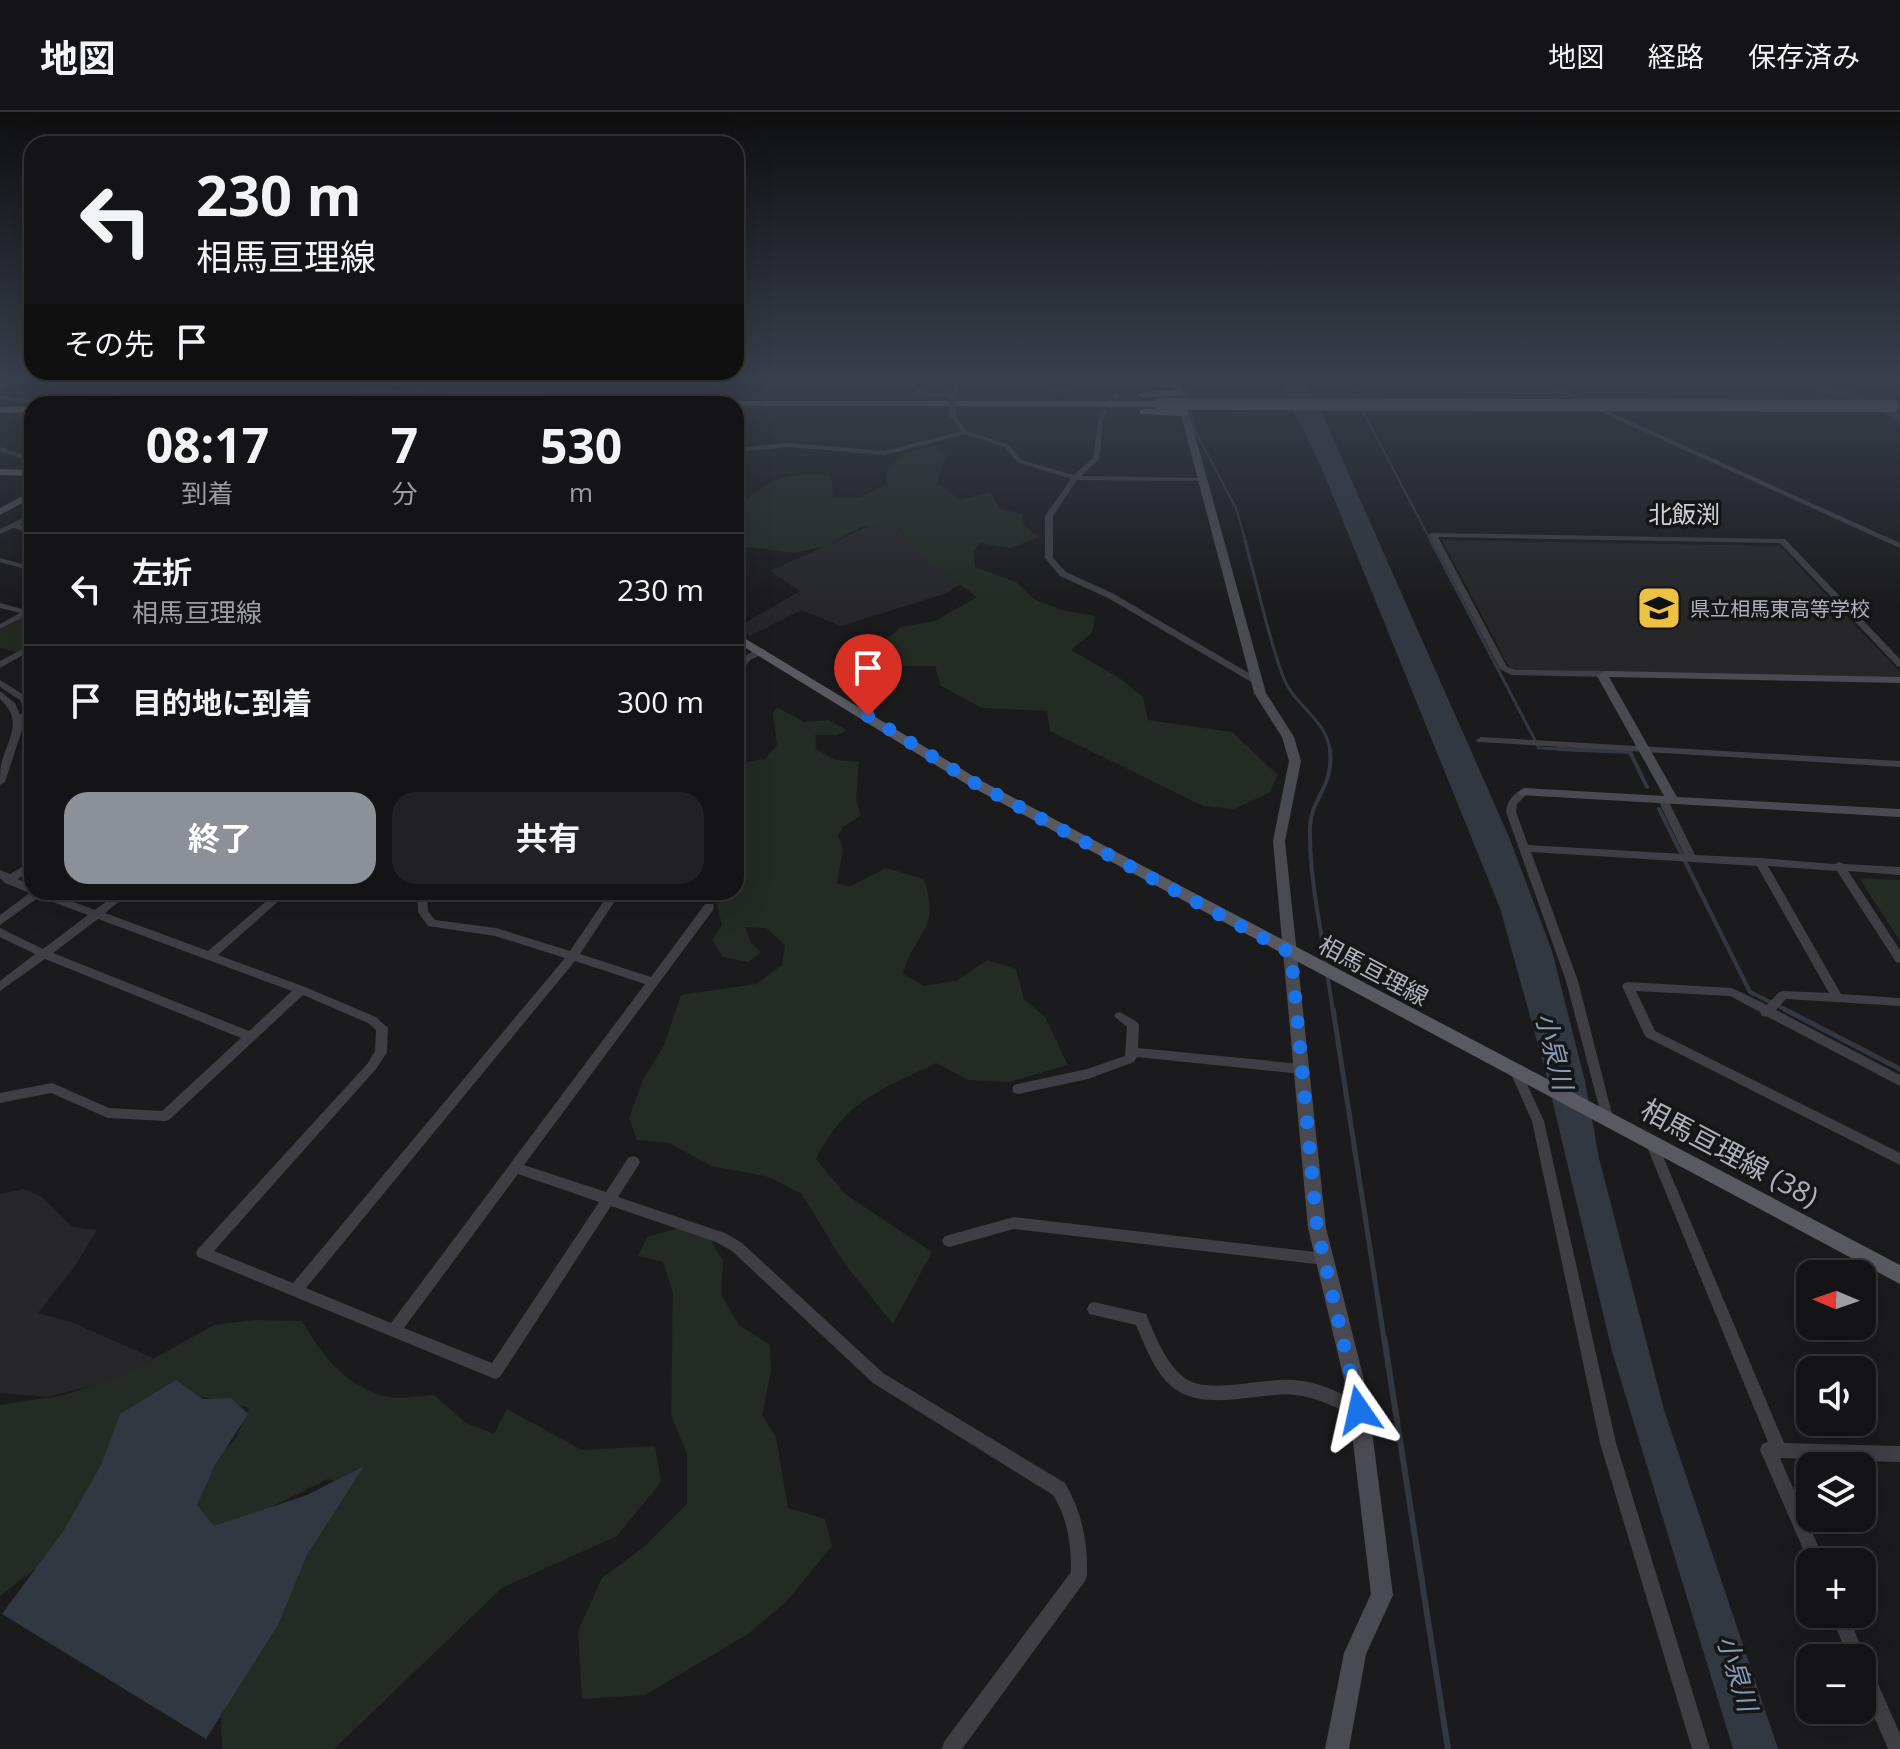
<!DOCTYPE html>
<html lang="ja">
<head>
<meta charset="utf-8">
<style>
	:root { --surface:#141416; --page:#212123; --text:#f1f3f6; --muted:#9d9ea1; --line:#333335; --accent:#8c9099 }
	body { margin:0; font-family:"Open Sans","Noto Sans JP",sans-serif; background:var(--page); color:var(--text); height:100vh; display:flex; flex-direction:column; font-size:30px; white-space:nowrap }
	* { box-sizing:border-box; margin:0 }
	p { font-size:26px; color:var(--muted) }
	.icon { flex:none; width:44px; height:44px; fill:none; stroke:currentColor; stroke-width:2; stroke-linecap:round; stroke-linejoin:round }
	.map { position:relative; flex:1; overflow:hidden }
	.drawer { position:absolute; left:24px; top:284px; width:720px; height:504px; display:flex; flex-direction:column; background:var(--surface); border-radius:24px; box-shadow:0 8px 32px #0002,0 0 0 2px var(--line) }
	.drawer>* { flex:none }
	.hud { position:absolute; left:24px; top:24px; width:720px; height:244px; border-radius:24px; box-shadow:0 8px 32px #0002,0 0 0 2px var(--line); background:#141416; color:var(--text); overflow:hidden }
	.needle { width:52px; rotate:272deg }
	.fabs { position:absolute; left:1796px; top:1148px; display:grid; gap:16px }
	.fabs a { display:grid; place-items:center; width:80px; height:80px; border-radius:16px; background:var(--surface); box-shadow:0 8px 32px #0002,0 0 0 2px var(--line); font-size:40px }
	.pin { position:absolute; display:grid; place-items:center; width:68px; height:68px; color:#fff; margin:-82px -34px; border-radius:50% 50% 50% 0; rotate:-45deg; box-shadow:0 0 8px #0007 }
	.pin .icon { rotate:45deg }
	.me { position:absolute; width:88px; margin:-44px; rotate:349deg; stroke-linejoin:round; filter:drop-shadow(0 0 6px #0008) }
	.turn { display:flex; align-items:center; gap:28px; height:168px; padding:0 40px; font-size:36px }
	.turn .icon { width:104px; height:104px; stroke-width:2.5 }
	.turn b { display:block; font-size:56px; line-height:68px }
	.then { display:flex; align-items:center; height:76px; padding:0 40px; background:#0003; gap:16px; font-size:30px }
	.eta { display:flex; justify-content:space-evenly; align-items:center; height:136px; text-align:center }
	.eta b { font-size:48px; font-weight:700; line-height:56px }
	.button { display:flex; gap:16px; margin-top:auto; padding:16px 40px }
	.button a { flex:1; height:92px; border-radius:24px; background:var(--accent); color:#fff; font-size:32px; font-weight:700; line-height:92px; text-align:center }
	.button a+a { background:var(--page); color:var(--text) }
	ul { padding:0; list-style:none }
	li { display:flex; align-items:center; gap:24px; height:112px; padding:0 40px; border-top:2px solid var(--line) }
	li div { flex:1 }
	li b { display:block; font-size:30px }
	li em { font-style:normal }
	header { display:flex; align-items:center; gap:48px; box-sizing:border-box; height:112px; padding:0 40px; background:var(--surface); border-bottom:2px solid var(--line) }
	header strong { font-size:38px }
	nav { display:flex; gap:44px; margin-inline-start:auto; font-size:28px }
	.map>svg:first-child { display:block }
</style>
</head>
<body>
<header>
<strong>地図</strong>
<nav><a>地図</a><a>経路</a><a>保存済み</a></nav>
</header>
<div class="map">
<svg width="1900" height="1637" viewBox="0 0 1900 1637">
	<rect width="100%" height="100%" fill="#1b1b1d"/>
	<path fill="#27272a" d="M887,406L962,472L944,482L841,514L801,498L750,524L736,516L800,479L770,459Z
		M1442,428L1780,434L1900,560V566L1511,559Z
		M24,1077L42,1085L72,1115L97,1118L75,1154L38,1201L71,1210L153,1246L126,1265L47,1285L0,1281V1082Z"/>
	<path fill="#232b24" d="M1016,265H1093C1078,289 1034,282 1016,265Z
		M934,334L946,343L937,371L960,388L990,380L1000,397L1022,402L1024,414L1039,425L1011,436L980,431L974,439L975,455L1016,470L1034,487L1062,498L1095,504L1092,521L1071,538L1118,565L1143,585L1148,608L1232,620L1278,663L1269,681L1234,697L1203,694L1050,619L1047,599L982,596L941,574L935,554H897L875,537L901,515L935,509L977,485L919,442L900,416L863,414L826,434L794,441L749,435L736,438V390C752,386 760,375 775,369C792,361 813,361 831,364L833,386L861,385L886,373L887,358L903,342Z
		M32,501V532L18,540L0,536V518Z
		M777,595L804,610L828,608L847,618L837,623H815L816,637L836,648L859,650L856,687L861,703L843,715L838,723L843,738L837,771L849,775L886,756L924,767C941,821 915,818 903,862L924,874L956,869L987,848L1016,857L1024,887L1045,905L1068,953L1009,970L968,968L936,951C878,980 848,986 816,1047L845,1082L932,1140L893,1212L844,1151L802,1082L769,1065L711,1054L669,1031L637,1028L629,1006L643,968L664,933L681,883L756,872L782,853L785,833L766,816L745,815L751,831L761,840L748,850L723,845L712,828L722,813L716,790L705,780H736V651L765,647L777,633L773,601Z
		M1859,766L1900,768V829Z
		M677,1116L710,1127L723,1149L721,1182L739,1213L770,1233L771,1259L762,1303L776,1325L788,1396L825,1407L832,1434L787,1489L748,1522L645,1583L582,1587L578,1519L602,1466L645,1434L687,1392V1342L671,1303L673,1180L663,1150L638,1144L647,1125Z
		M254,1208L302,1209C322,1243 344,1272 383,1284C397,1288 419,1284 434,1283L466,1311L494,1322L507,1297L582,1338L655,1334L661,1370L617,1424L502,1476L334,1637H222L221,1605L345,1373L328,1367L239,1411L206,1417L186,1380L236,1326L249,1296L187,1281L154,1282L116,1322L79,1401L46,1448L0,1484V1293L64,1283L124,1263L214,1213Z"/>
	<path fill="#313841" d="M1278,265H1301L1325,308L1509,725L1552,839L1585,969L1599,1046L1664,1298L1778,1637H1733L1612,1239L1546,962L1500,796L1322,357Z
		M1764,265C1820,265 1850,279 1900,302V313C1876,287 1798,278 1764,265Z
		M176,1268L203,1287L231,1286L248,1302L215,1353L197,1393L214,1414L307,1383L364,1354L307,1443L278,1513L206,1627L2,1502L64,1418L101,1353L120,1302Z"/>
	<g fill="none" stroke-linecap="round" stroke-linejoin="round">
		<path stroke="#313841" stroke-width="2" d="M1182,265L1196,321L1236,396L1246,431
			M1345,265L1357,288
			M1361,296L1432,431"/>
		<path stroke="#313841" stroke-width="3" d="M1245,429C1258,474 1267,523 1284,567C1294,593 1327,608 1330,639
			M1431,429L1539,636L1604,639"/>
		<path stroke="#313841" stroke-width="4" d="M1558,637L1630,640L1647,675
			M1659,697L1750,880L1788,899
			M1326,852C1319,807 1309,760 1310,714C1311,686 1334,676 1330,637
			M1327,861L1333,899"/>
		<path stroke="#313841" stroke-width="5" d="M1333,897L1384,1227
			M1784,897L1900,957"/>
		<path stroke="#313841" stroke-width="6" d="M1384,1225L1448,1637"/>
		<path stroke="#38393d" stroke-width="7" stroke-dasharray="7 3" stroke-linecap="butt" d="M1102,303L1118,282"/>
		<path fill="#3e3e44" fill-rule="evenodd" d="M26,265H38L0,275V271Z
			M423,265H429L434,271L423,278L542,279L545,281L542,283L357,281L354,279L357,277L416,278L427,271Z
			M892,265H924L921,267H895Z
			M956,265H962L956,283L953,285L920,284L907,270L912,269L924,281H951Z
			M1524,265H1532L1900,431V436Z
			M1119,270L1178,272L1181,274L1178,276L1117,273L1116,272Z
			M93,280L127,281L130,283C103,299 31,293 0,287V283C37,290 82,297 118,285L91,283V281Z
			M952,300L967,319L1009,333L1021,348L1074,363L1093,346L1099,303L1104,302L1099,347L1081,364L1203,366L1204,367L1201,369L1077,368L1053,404V446L1066,460L1114,482L1259,567V571H1253L1108,486L1060,464L1045,446V404L1071,367L1017,350L1005,335L965,322L885,343L789,335L736,340V336L789,331L885,339L961,319L949,302Z
			M0,335L32,346V350L0,339Z
			M32,402V407L19,413L32,417V421L13,416L0,422V417Z
			M1430,421L1785,427L1900,547V555L1897,554L1780,431L1438,425L1507,555L1515,558L1606,559L1610,562L1606,565L1511,563L1500,557L1429,423Z
			M0,446L32,455V459L0,450Z
			M0,491L26,498L32,496V501L0,517V512L20,501L0,496Z
			M32,532V538L0,556V549Z
			M762,536L766,539L765,541L750,548L739,563L736,564C736,547 748,541 762,536Z
			M0,568L27,585L32,598L24,612L5,670L0,673C0,666 0,659 1,653C7,627 25,610 0,587V579L15,591L20,603L24,599L20,588L0,575Z
			M1481,625L1900,649V655L1478,630L1476,628Z
			M1524,677L1529,680L1517,692L1516,700L1528,733L1684,742L1658,688L1663,685L1668,688L1695,743L1760,746L1835,752L1839,750L1844,752L1900,755V763L1848,759L1900,838V851L1896,850L1837,759L1768,754L1841,882L1900,886V894L1786,887L1776,898L1900,963V974L1768,905L1762,904L1760,900L1730,884L1636,879L1655,919L1900,1041V1053L1646,925L1644,922L1622,874L1624,871L1628,870L1732,876L1767,893L1779,880L1783,879L1829,881L1757,754L1531,740L1578,869L1613,1006L1611,1010L1607,1011L1603,1010L1566,869L1506,700C1507,689 1513,681 1524,677Z
			M32,749V757L18,767L32,774V780H47L95,798L119,780H131L105,801L208,839L277,780H289L218,843L305,875L376,905L388,916L387,940L376,957L214,1139L293,1171L565,846L495,824L428,814L418,800L417,780H427L428,799L435,808L496,816L570,839L610,780H621L580,842L651,865L705,792H713L714,795L713,798L524,1053L606,1080L628,1046L633,1044L638,1046L640,1050L638,1054L618,1085L725,1121L742,1131L883,1261L1065,1371C1082,1400 1088,1430 1087,1463L1085,1469L962,1637H942L944,1630L1071,1460C1071,1432 1068,1407 1053,1383L873,1271L732,1139L716,1130L611,1094L500,1265L495,1267L198,1145L196,1141L198,1137L368,951L375,939L376,918L368,911L303,883L169,1008L165,1009L108,1006L51,981L0,991V981L52,971L109,996L162,999L241,926L45,847L0,879V869L35,842L0,825V816L43,837L88,803L39,785L0,813V803L30,781L5,771L0,766V758L10,762ZM98,807L292,879L249,919L53,841ZM575,849L645,872L391,1211L306,1176ZM518,1062L599,1090L492,1251L404,1216Z
			M1120,900L1137,910L1139,913L1138,936L1302,952L1306,954L1308,957L1306,960L1302,962L1137,945L1134,950L1088,967L1018,982L1014,981L1012,977L1014,973L1018,972L1087,957L1125,944L1127,915L1114,904L1116,901Z
			M1517,957L1521,959L1544,1009L1616,1331L1710,1637H1692L1600,1331L1532,1009L1511,962L1513,959Z
			M1651,1025L1656,1026L1657,1030L1784,1331L1900,1334V1350L1780,1346L1825,1450H1810V1453L1760,1338L1762,1332L1768,1330L1645,1030L1646,1026Z
			M1014,1105L1324,1141L1329,1143L1331,1147L1329,1151L1324,1153L1014,1117L949,1135L944,1133L942,1129L944,1125L949,1123Z
			M1094,1190L1146,1202C1154,1221 1162,1242 1175,1257C1181,1263 1187,1269 1195,1271C1222,1279 1264,1266 1294,1268C1319,1269 1342,1282 1364,1293L1367,1298L1364,1303L1359,1306C1338,1297 1318,1285 1295,1283C1253,1279 1198,1305 1165,1268C1151,1252 1144,1231 1136,1213L1089,1202L1087,1197L1089,1192Z
			M1830,1502H1848L1866,1548L1868,1549L1900,1622V1637H1888L1862,1576V1546H1849Z"/>
		<path fill="#4a4b52" fill-rule="evenodd" d="M1171,265H1179L1266,581L1294,625L1301,649L1285,729L1326,1116L1367,1280L1393,1483L1366,1542L1349,1637H1325L1344,1541L1371,1482L1347,1280L1308,1116L1273,729L1289,649L1282,625L1254,581Z
			M32,379V386L0,403V396Z
			M1606,559L1900,565V571L1609,565L1677,685L1900,697V705L1520,683L1518,680L1524,676L1664,684L1597,564Z"/>
		<path fill="#585961" fill-rule="evenodd" d="M0,357L32,358V364L0,363Z
			M736,521L978,667L1900,1153V1172L968,673L736,530Z"/>
		<path fill="#686a73" fill-rule="evenodd" d="M1179,278L1185,281L1183,283L1143,286L1137,283L1143,280Z
			M246,289H1160L1166,292L1160,295L240,292Z
			M32,294V300L0,301V295Z
			M1144,297L1184,298L1190,301L1184,304L1140,302V298Z"/>
		<path stroke="#3e3e44" stroke-width="7" d="M404,292L412,282
			M952,302L953,283"/>
		<path stroke="#686a73" stroke-width="12" d="M1160,292L1893,294"/>
	</g>
	<linearGradient id="sky" x2="0" y2="1"><stop stop-color="#0f0f10"/><stop offset="0.54" stop-color="#393f4c"/><stop offset="1" stop-color="#393f4c" stop-opacity="0"/></linearGradient>
	<rect width="1900" height="494" fill="url(#sky)"/>
	<g fill="none" stroke-linecap="round" stroke-linejoin="round">
		<path stroke="#1a73e8" stroke-width="14" stroke-dasharray="0 25.2" d="M868,604L973,670L1291,841L1317,1116L1359,1298"/>
	</g>
	<defs>
		<g id="school-square" transform="scale(2.3)"><rect x="-9" y="-9" width="18" height="18" rx="4" fill="#ecc144" stroke="#161618"/><path d="M0-5L7-2L0 1L-7-2ZM-4 1L0 2.5L4 1V4Q0 6-4 4Z" fill="#111"/></g>
	</defs>
	<g fill-rule="evenodd">
		<use href="#school-square" x="1659" y="496"/>
	</g>
	<g text-anchor="middle" dominant-baseline="central" stroke-width="7" stroke-linejoin="round" paint-order="stroke">
		<g font-size="20" fill="#aeb1bc" stroke="#161618" text-anchor="start">
			<text x="1690" y="496">県立相馬東高等学校</text>
		</g>
		<g font-size="24" fill="#cfd0d8" stroke="#161618">
			<text x="1684" y="401">北飯渕</text>
		</g>
		<g font-size="24" fill="#aeb1bc" stroke="#161618">
			<text transform="translate(1374 858) rotate(28)">相馬亘理線</text>
		</g>
		<g font-size="26" font-style="italic" fill="#879cb5" stroke="#161618">
			<text transform="translate(1555 939) rotate(76)">小泉川</text>
			<text transform="translate(1738 1561) rotate(73)">小泉川</text>
		</g>
		<g font-size="28" fill="#aeb1bc" stroke="#161618">
			<text transform="translate(1730 1040) rotate(28)">相馬亘理線 (38)</text>
		</g>
	</g>
</svg>
<div class="fabs">
<a><svg class="needle" viewBox="-14 -14 28 28"><path d="M0-13l5 13h-10z" fill="#e53935"/><path d="M0 13l5-13h-10z" fill="#9d9ea1"/></svg></a>
<a><svg class="icon" aria-label="sound" viewBox="0 0 24 24"><path d="M4 9h4l5-4v14l-5-4H4zM17 9q2 3 0 6"/></svg></a>
<a><svg class="icon" aria-label="layers" viewBox="0 0 24 24"><path d="M12 4l9 5-9 5-9-5zM3 14l9 5 9-5"/></svg></a>
<a>+</a>
<a>−</a>
</div>
<div class="pin" style="left:868px;top:604px;background:#d93025"><svg class="icon" aria-label="arrive" viewBox="0 0 24 24"><path d="M6 21V4h12l-3 4 3 4H6"/></svg></div>
<svg class="me" style="left:1359px;top:1298px" viewBox="-20 -20 40 40"><path d="M0-17L14 15 0 8-14 15z" fill="#1a73e8" stroke="#fff" stroke-width="4"/></svg>
<div class="hud">
<div class="turn"><svg class="icon" aria-label="left" viewBox="0 0 24 24"><path d="M17 20v-9H6M10 6l-5 5 5 5"/></svg><div><b>230 m</b>相馬亘理線</div></div>
<div class="then">その先<svg class="icon" aria-label="arrive" viewBox="0 0 24 24"><path d="M6 21V4h12l-3 4 3 4H6"/></svg></div>
</div>
<section class="drawer">
<div class="eta">
<div><b>08:17</b><p>到着</p></div>
<div><b>7</b><p>分</p></div>
<div><b>530</b><p>m</p></div>
</div>
<ul>
<li><svg class="icon" aria-label="left" viewBox="0 0 24 24"><path d="M17 20v-9H6M10 6l-5 5 5 5"/></svg><div><b>左折</b><p>相馬亘理線</p></div><em>230 m</em></li>
<li><svg class="icon" aria-label="arrive" viewBox="0 0 24 24"><path d="M6 21V4h12l-3 4 3 4H6"/></svg><div><b>目的地に到着</b></div><em>300 m</em></li>
</ul>
<div class="button"><a>終了</a><a>共有</a></div>
</section>
</div>
</body>
</html>
